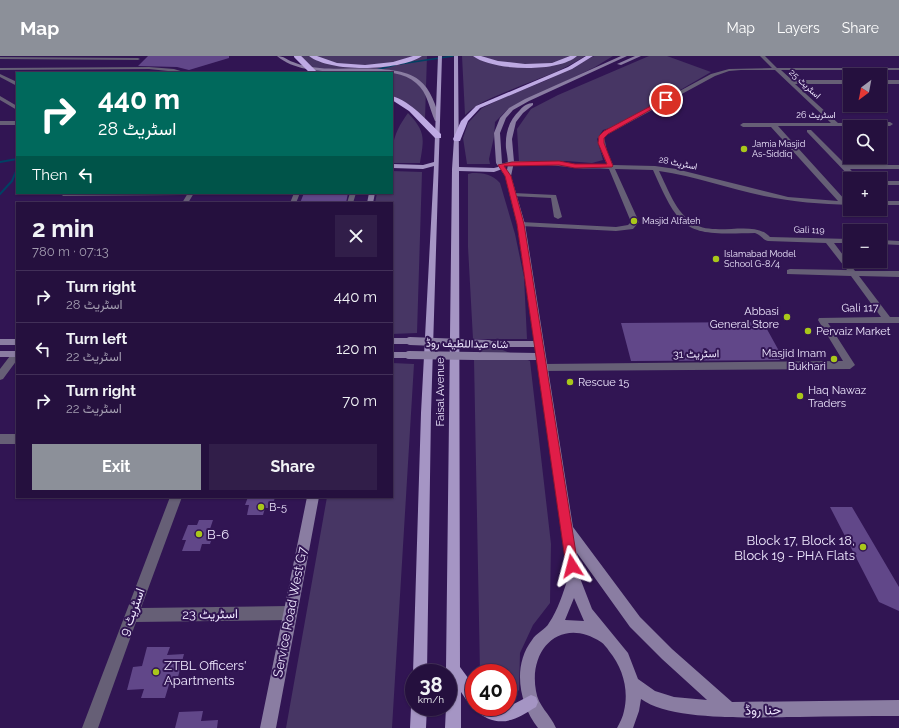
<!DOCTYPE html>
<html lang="en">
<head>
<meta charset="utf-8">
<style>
	:root { --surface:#25103e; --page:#311e49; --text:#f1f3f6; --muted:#a39db0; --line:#423058; --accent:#8c9099 }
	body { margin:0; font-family:Raleway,Vazirmatn,sans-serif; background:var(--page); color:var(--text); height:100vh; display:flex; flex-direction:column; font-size:15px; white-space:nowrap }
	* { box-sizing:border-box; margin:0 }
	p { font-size:13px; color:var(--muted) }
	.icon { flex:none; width:22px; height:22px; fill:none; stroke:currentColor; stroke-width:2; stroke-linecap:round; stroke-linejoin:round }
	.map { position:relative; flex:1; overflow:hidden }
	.details { position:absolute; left:16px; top:146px; width:377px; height:296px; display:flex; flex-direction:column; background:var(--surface); border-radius:0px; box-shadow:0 1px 3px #0004,0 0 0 1px var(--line) }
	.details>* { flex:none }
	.banner { position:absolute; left:16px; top:16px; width:377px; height:122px; border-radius:0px; box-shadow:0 1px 3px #0004,0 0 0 1px var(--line); background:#00695c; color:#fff; overflow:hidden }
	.needle { width:26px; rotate:212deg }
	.tools { position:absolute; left:843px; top:12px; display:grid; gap:8px }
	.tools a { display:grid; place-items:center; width:44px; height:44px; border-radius:0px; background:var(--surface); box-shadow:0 1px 3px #0004,0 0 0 1px var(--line); font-size:20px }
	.speed { position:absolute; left:405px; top:608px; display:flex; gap:8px; font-size:20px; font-weight:700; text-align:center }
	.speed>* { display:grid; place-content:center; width:52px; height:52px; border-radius:50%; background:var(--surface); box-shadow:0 1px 3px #0004,0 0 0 1px var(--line); line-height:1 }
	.speed small { font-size:10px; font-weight:400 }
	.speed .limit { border:6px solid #d22; background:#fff; color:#111 }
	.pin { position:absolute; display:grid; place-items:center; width:34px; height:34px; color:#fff; margin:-17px; border:2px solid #fff; border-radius:50%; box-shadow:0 1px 4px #0007 }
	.me { position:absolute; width:44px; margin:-22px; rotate:351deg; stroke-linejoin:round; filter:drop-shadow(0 0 3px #0008) }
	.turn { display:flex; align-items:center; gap:14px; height:84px; padding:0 16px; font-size:18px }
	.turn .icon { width:52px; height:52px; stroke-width:2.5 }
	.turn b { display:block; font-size:28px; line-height:34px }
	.then { display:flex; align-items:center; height:38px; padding:0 16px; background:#0003; gap:8px; font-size:15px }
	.round { display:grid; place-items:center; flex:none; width:42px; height:42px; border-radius:0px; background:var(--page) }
	.head { display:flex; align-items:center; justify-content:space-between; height:68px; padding:0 16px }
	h1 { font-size:24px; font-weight:700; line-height:30px }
	.action { display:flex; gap:8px; margin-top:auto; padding:8px 16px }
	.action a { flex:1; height:46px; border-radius:0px; background:var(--accent); color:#fff; font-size:16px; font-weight:700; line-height:46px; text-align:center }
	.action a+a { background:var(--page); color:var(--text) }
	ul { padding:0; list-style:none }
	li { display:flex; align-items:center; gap:12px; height:52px; padding:0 16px; border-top:1px solid var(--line) }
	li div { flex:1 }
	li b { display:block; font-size:15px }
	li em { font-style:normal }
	header { display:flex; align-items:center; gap:24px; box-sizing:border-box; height:56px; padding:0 20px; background:var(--accent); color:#fff }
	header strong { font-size:19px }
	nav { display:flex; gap:22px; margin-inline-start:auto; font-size:14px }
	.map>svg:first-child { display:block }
</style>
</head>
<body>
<header>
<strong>Map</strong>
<nav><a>Map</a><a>Layers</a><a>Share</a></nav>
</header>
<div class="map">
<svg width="899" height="672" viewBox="0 0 899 672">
	<rect width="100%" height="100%" fill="#311553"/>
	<path fill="#473664" d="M301,0H427L425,63L410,49L392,40V17H318Z
		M462,0H585C563,15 537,23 513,33C496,40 478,46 465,59Z
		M594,0H613L595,11L508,53L495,66L494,81L489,103L490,108H467L463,82L468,67L482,52L503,42L547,24Z
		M649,0H667L711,16L622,68L603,74L597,83L603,104L592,107L566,105L519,106L517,73L531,53L558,39Z
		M408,57C426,76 424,82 420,107H392C392,85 395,75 408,57Z
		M392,115L422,116L417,277L392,278V147H375L377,137H392Z
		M472,117C484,117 492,118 500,127L515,178L524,221L527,283H473L468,191V118Z
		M488,288L530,305L551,488L550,547L533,569L520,597L519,634L508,645V617H480L474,303Z
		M392,307L414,308L392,672H286L327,441H392Z"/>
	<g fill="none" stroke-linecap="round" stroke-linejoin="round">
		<path stroke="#004164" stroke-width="1.5" d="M400,8L453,0
			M364,17L395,9"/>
		<path stroke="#004164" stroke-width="2" d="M0,106L17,103
			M0,138L12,125L17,113"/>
	</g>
	<path fill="#614789" d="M148,0H229V2L189,14L177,11L138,10Z
		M304,137H348L346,147H300Z
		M763,266L784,304L631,305L621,267Z
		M248,441H275L272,452H265L263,459H247L249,449H245Z
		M830,451H852L899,531V555L879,546Z
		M199,464H213L210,473H215L210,488H202L200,495H182L186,484H182L188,469H197Z
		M147,591H170L167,599L184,598L178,621L171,622L165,642H141L144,633L127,634L133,611L142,610Z
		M203,655L201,665L218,664L217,672H175L179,656Z"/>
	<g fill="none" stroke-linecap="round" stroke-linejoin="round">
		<path fill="#665f76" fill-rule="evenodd" d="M760,0H765L777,12H899V14H781L792,24H850V28H795L838,67L890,66L893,68L890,70H778L846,145H850V149C821,148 793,146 764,140C729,133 695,120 659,115C668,133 676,157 694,168C716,181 755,163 770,181L850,183V187H834L855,215H899V221L859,220L890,261H899V267H828L855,309L850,313L540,315L538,312L540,309L543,308L843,305L818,264L819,262L881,261L851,220L787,218V214L790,213L847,214L826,187L768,185C763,184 761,179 755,177C687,179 681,178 653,114L615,113L639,166L633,173L616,175L521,170L517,168L521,166L616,171L628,169L631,166L609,113C597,112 586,113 575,112C551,109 525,106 501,111L498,109L511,105H559L575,108L607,109L601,95L598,81L604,76L711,18L729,13L772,12ZM741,14H775L831,67H743L740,69L743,71H771L838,145L788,141L676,113L655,110L613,109L607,95L604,81L608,78L715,20L729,15Z
			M0,1L138,2L140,3L138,4L0,3Z
			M149,11L174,13L187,17L149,13L0,14V12Z
			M0,18L17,26V30L0,21Z
			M880,24H899V28H880Z
			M0,40L17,50V54L0,44Z
			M0,65H17V69H0Z
			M807,74H811L846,109H899V113H850L859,123H852L807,76Z
			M880,125H899V129H880Z
			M65,137H186L183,139L63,140L62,139Z
			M188,137H194L188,147H182Z
			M294,137H300L296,147H290Z
			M350,137H356L353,147H347Z
			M513,137L556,139L562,161L558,163L554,161L551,142L511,140L510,139Z
			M880,145H899V149H880Z
			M880,184L899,185V189L880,188Z
			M17,295V304L3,323L0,324V313L13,296Z
			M0,378H17V388H0Z
			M170,441H182L141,552L290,550L295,552L297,557L295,562L290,564L136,566L98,672H82Z"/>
		<path fill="#8a7da2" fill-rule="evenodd" d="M277,0C284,0 287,4 293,6C302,10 311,11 320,12C347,15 397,7 419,24C431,33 436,50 440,64L435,65C429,52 428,37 416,27C387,1 314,31 277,0Z
			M621,0H627L529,45L513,54L506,62L500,77L502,107L507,114C509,106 507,99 506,92C505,77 509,64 520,54C523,50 528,47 533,47V49L523,57L516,66L512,83L514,106L511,120L525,168L573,471L640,561L672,593L732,646L899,644V660C866,660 832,660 799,661C759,661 673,666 641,643L639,655L633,672H617C620,666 623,661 624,655C629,634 623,612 609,595C607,592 604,588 601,586C562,560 528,592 536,635C538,650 550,658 556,672H538C519,648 512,610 532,584C536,577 546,573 549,567C558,554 563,537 568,522L537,304H475L470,300L475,296L536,297L535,291H488L483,288L488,285H534L517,168L505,120L496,107L494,77L500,62L509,52L525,43ZM577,497L630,571L662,603L707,644L674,641L655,635L638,623L628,597L592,553L580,522ZM574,542L584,565L565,564Z
			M635,0H641L621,9L617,8Z
			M369,137H375L373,147H367Z
			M392,282H410L415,285L410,288H392Z
			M0,283H17V289H0Z
			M0,295H17V301H0Z
			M392,296H409L414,299L409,302H392Z
			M307,441H319L276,672H260Z"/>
		<path fill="#a595c4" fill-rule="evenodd" d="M438,0H442L431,357L427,617H414V620L413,617L421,357L434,110L423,113L392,112V108L423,109L434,106Z
			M454,0H458L459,111L494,112L502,110L505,112L494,116L459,115L460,611L474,630V650L469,648L461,636V672H445L446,651H448V617H446V613L452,113L454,83Z
			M531,639L536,641L538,646L536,651C521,660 507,670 489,663C483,660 478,658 475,651H508Z
			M414,646V651H427L426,672H410L411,651Z"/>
		<path fill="#beaae3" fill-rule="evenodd" d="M309,0H317L337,7L365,9L393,6L413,0H422C400,15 331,17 309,0Z
			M473,0H481L498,5L525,8L552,7L570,0H577C558,17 493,15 473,0Z
			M586,0H593L572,13L480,52L468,65L460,85H454L453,83L461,65L476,50L568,11Z
			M392,40C412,46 426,64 441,78V82H435L409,55L392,44Z"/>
		<path stroke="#8a7da2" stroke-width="8" d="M410,285L488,288
			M409,299L475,300"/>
		<path stroke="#beaae3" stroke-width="6" d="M297,0L314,17"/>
	</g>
	<path fill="#e11d48" stroke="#92132f" d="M664,43L668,44L608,78L604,82V87L613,110L612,111L575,112L559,109L504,110L511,120L524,168L578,510L576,514L572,515L568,514L566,510L517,168L505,120L498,109L512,106L559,105L575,108H607L598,87L599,80L604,75Z"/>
	<g fill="#a9c71a" stroke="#311553" stroke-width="1.5">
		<circle cx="744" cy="93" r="4"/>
		<circle cx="634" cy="165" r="4"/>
		<circle cx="716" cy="203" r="4"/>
		<circle cx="787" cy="261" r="4"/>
		<circle cx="808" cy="275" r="4"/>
		<circle cx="834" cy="303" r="4"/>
		<circle cx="570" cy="326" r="4"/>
		<circle cx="800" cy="340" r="4"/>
		<circle cx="261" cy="451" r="4"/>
		<circle cx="199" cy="478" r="4"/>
		<circle cx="863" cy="491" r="4"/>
		<circle cx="156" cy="616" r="4"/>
	</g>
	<g text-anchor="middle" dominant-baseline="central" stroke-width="4" stroke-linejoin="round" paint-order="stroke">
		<g font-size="9" fill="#ede6fd" stroke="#311553">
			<text transform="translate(805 28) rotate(42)">اسٹریٹ 25</text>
			<text x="816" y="59">اسٹریٹ 26</text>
			<text transform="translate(678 107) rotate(11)">اسٹریٹ 28</text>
			<text transform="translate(809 174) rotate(2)">Gali 119</text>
		</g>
		<g font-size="9" fill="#ede6fd" stroke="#311553" text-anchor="start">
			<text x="752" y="88">Jamia Masjid<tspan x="752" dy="10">As-Siddiq</tspan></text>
			<text x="642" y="165">Masjid Alfateh</text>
			<text x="724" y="198">Islamabad Model<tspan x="724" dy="10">School G-8/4</tspan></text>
		</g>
		<g font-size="11" fill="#ede6fd" stroke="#311553">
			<text transform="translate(860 252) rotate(-1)">Gali 117</text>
			<text transform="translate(467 288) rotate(1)">شاہ عبداللطیف روڈ</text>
			<text transform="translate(696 298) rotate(-1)">اسٹریٹ 31</text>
			<text transform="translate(440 336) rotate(-90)">Faisal Avenue</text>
		</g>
		<g font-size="11" fill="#ede6fd" stroke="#311553" text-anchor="start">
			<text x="779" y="255" text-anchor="end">Abbasi<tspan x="779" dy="13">General Store</tspan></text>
			<text x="816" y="275">Pervaiz Market</text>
			<text x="826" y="297" text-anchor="end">Masjid Imam<tspan x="826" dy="13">Bukhari</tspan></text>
			<text x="578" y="326">Rescue 15</text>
			<text x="808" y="334">Haq Nawaz<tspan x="808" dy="13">Traders</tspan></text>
			<text x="269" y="451">B-5</text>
		</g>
		<g font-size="13" fill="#ede6fd" stroke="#311553" text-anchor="start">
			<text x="207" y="478">B-6</text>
			<text x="855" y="484" text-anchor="end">Block 17, Block 18,<tspan x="855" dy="15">Block 19 - PHA Flats</tspan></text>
			<text x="164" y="609">ZTBL Officers'<tspan x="164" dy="15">Apartments</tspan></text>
		</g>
		<g font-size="13" fill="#ede6fd" stroke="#311553">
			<text transform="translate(132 556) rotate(-70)">اسٹریٹ 9</text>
			<text transform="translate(290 556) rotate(-79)">Service Road West G7</text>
			<text transform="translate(210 558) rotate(-1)">اسٹریٹ 23</text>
			<text transform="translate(763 654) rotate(-1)">حنا روڈ</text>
		</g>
	</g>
</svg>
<div class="tools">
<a><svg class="needle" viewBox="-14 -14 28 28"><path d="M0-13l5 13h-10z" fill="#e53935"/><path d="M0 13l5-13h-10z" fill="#a39db0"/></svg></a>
<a><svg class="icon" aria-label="search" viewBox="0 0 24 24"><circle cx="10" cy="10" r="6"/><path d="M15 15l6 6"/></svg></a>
<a>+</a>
<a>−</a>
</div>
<div class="speed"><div>38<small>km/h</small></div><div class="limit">40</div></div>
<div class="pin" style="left:666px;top:44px;background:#d93025"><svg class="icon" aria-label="arrive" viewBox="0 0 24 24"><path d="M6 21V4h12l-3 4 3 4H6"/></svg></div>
<svg class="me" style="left:572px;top:510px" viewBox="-20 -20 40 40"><path d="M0-17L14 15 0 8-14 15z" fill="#e11d48" stroke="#fff" stroke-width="4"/></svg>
<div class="banner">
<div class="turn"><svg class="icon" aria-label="right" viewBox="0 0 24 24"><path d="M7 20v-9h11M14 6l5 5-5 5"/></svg><div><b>440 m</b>اسٹریٹ 28</div></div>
<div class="then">Then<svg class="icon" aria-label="left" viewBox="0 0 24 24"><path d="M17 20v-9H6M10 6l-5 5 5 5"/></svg></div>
</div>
<section class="details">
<div class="head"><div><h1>2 min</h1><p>780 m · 07:13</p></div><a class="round"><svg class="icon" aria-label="close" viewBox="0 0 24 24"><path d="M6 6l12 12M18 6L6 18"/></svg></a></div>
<ul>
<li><svg class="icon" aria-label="right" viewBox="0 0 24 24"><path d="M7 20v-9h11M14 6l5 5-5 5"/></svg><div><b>Turn right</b><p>اسٹریٹ 28</p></div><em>440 m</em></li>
<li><svg class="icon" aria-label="left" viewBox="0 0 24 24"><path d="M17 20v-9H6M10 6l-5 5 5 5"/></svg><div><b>Turn left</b><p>اسٹریٹ 22</p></div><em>120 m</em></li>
<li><svg class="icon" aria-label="right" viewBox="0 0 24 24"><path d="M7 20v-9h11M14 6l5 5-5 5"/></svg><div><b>Turn right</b><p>اسٹریٹ 22</p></div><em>70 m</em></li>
</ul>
<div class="action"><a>Exit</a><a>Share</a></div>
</section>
</div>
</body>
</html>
